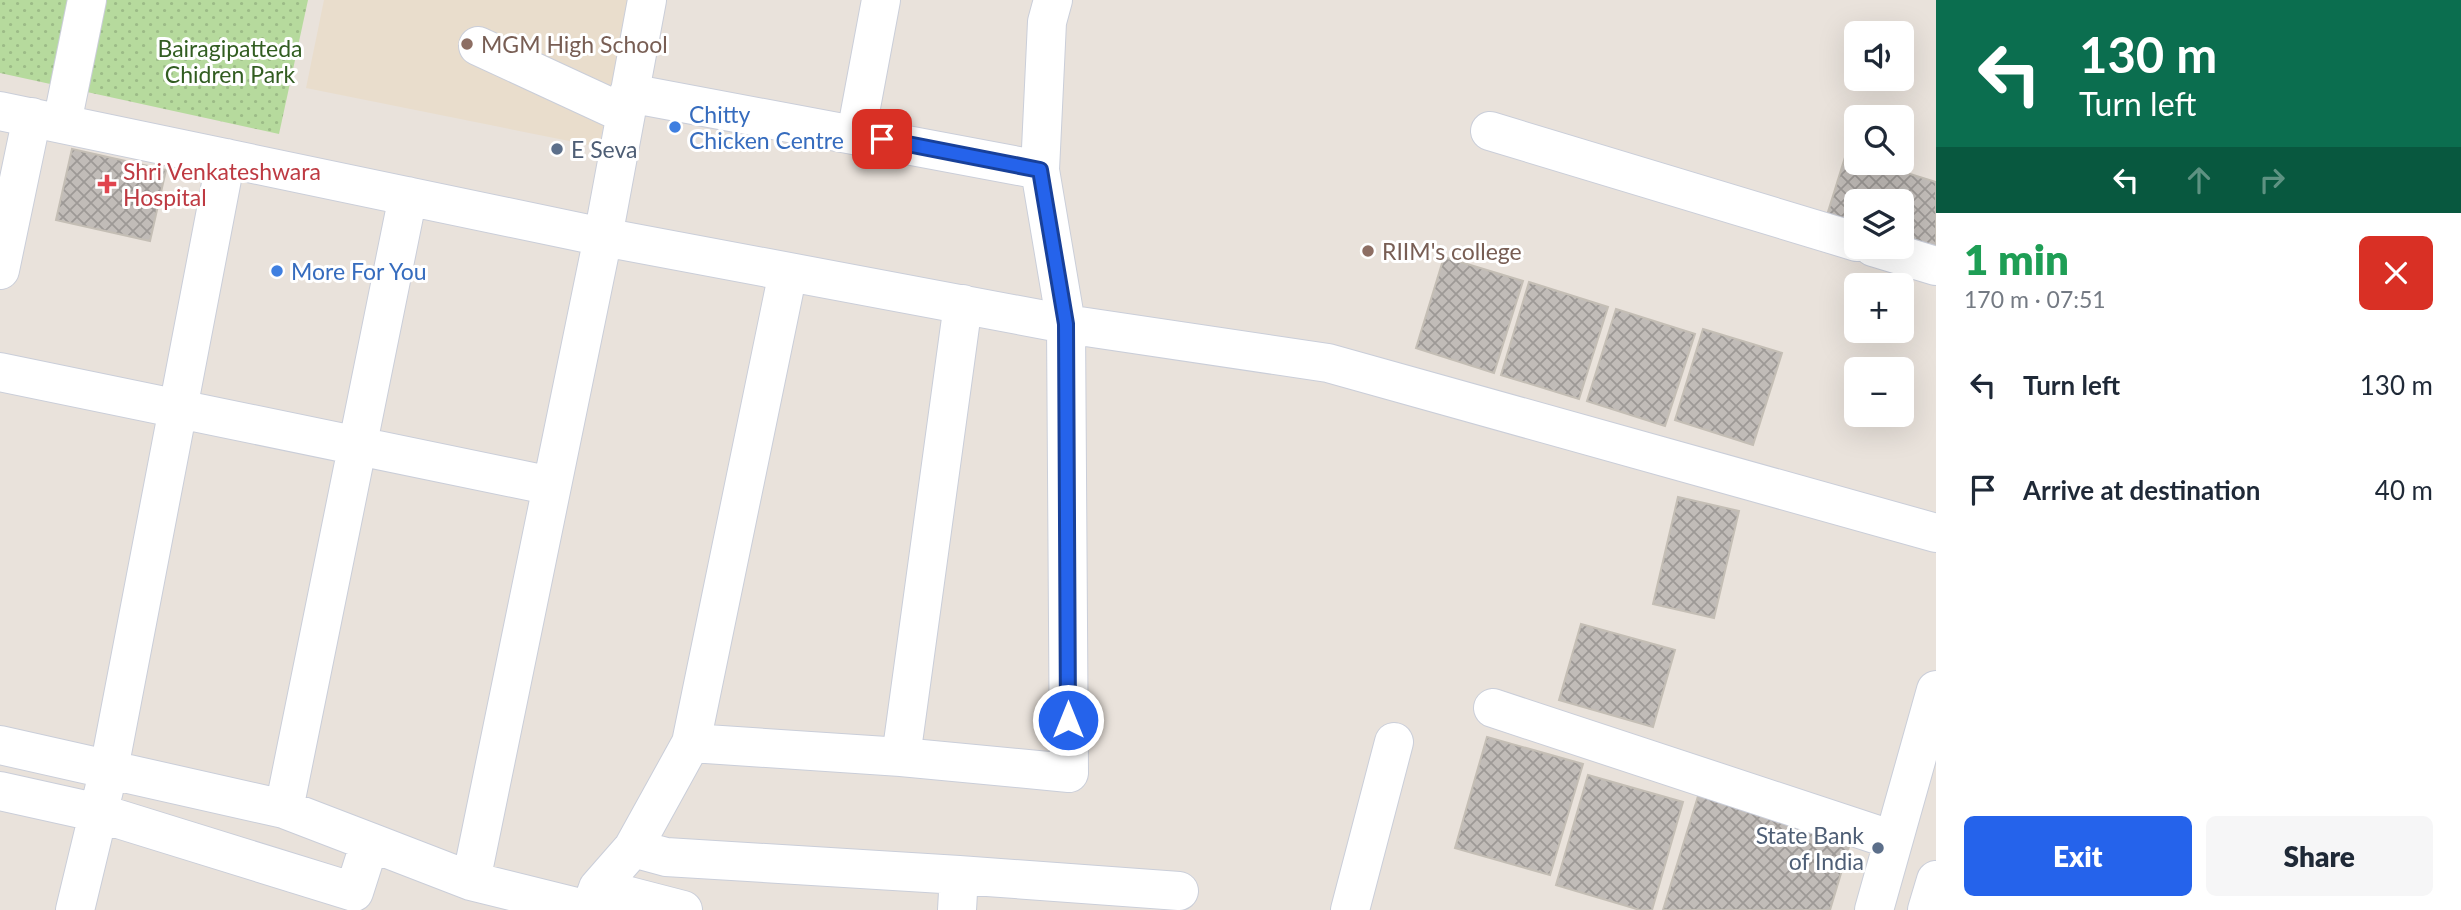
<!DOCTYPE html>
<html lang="en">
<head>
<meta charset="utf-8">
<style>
	:root { --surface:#fff; --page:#f6f6f7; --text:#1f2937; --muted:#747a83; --accent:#2563eb }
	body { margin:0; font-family:Lato,sans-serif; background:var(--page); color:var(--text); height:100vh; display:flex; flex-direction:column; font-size:26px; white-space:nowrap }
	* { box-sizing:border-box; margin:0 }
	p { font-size:23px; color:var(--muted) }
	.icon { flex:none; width:38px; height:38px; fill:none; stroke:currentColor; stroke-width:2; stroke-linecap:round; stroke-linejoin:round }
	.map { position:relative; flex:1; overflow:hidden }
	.sheet { display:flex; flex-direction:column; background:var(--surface); width:525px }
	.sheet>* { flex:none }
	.hud { background:#0b6e4f; color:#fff; overflow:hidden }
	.tools { position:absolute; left:1844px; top:21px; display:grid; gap:14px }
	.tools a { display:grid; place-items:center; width:70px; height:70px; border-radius:10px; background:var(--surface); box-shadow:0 7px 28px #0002; font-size:35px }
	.pin { position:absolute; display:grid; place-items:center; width:60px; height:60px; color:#fff; margin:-30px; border-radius:14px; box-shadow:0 4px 10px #0006 }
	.me { position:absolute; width:77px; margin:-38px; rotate:0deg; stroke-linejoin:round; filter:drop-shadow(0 0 5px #0008) }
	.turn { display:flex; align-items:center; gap:24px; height:147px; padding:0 28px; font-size:32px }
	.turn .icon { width:91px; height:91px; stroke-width:2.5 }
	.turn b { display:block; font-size:49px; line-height:60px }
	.lanes { display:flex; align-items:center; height:66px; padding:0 28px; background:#0003; justify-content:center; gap:35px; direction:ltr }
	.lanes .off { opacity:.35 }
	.round { display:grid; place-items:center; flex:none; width:74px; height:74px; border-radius:10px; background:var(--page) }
	.head { display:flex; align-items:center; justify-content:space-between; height:119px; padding:0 28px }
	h1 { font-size:42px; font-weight:800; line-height:52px; color:#1e9e55 }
	.primary-button { display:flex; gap:14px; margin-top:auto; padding:14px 28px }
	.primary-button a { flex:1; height:80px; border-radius:10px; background:var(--accent); color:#fff; font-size:28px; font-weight:800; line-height:80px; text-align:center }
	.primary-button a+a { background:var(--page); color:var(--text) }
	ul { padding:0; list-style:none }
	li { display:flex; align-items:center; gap:21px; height:105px; padding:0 28px }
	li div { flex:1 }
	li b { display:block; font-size:26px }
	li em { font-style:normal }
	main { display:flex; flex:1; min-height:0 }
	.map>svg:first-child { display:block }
</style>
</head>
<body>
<main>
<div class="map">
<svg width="1936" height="910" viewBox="0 0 1936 910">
	<defs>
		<pattern id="park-dots" width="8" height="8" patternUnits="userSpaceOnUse" patternTransform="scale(1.75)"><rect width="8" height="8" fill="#b6da9d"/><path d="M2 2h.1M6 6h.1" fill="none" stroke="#9cbb87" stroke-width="1.8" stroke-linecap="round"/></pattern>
		<pattern id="building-cross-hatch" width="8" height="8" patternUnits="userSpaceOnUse" patternTransform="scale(1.75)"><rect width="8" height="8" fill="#c1bcb8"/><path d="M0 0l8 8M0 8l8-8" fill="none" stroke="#9d9996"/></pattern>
	</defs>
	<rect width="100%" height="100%" fill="#e9e2db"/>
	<path fill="#e9ddcc" d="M324,0H629L599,147L306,88Z"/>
	<path fill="url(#park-dots)" d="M0,0H308L279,134L0,73Z"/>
	<path fill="url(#building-cross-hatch)" stroke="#c4beb5" stroke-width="2" d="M72,149L166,170L150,241L56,220Z
		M1846,154L1857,157V163H1875L1936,182V256L1902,247V201H1857V236L1823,228Z
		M1444,257L1523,281L1494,373L1416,348Z
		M1529,282L1608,307L1579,399L1501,375Z
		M1616,309L1695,334L1665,426L1587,401Z
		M1703,329L1782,353L1753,445L1675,420Z
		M1678,497L1739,511L1714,618L1653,604Z
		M1581,624L1675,650L1653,727L1559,700Z
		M1487,737L1583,764L1550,875L1455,848Z
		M1588,775L1683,802L1652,910H1640L1556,885Z
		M1699,793L1851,840L1830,910H1663Z"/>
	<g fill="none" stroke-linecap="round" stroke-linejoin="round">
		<g stroke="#caced9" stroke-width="40">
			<path id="minor" d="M478,46L625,114
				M629,93L1040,170
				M0,111L603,237L1066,324L1328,363L1936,533
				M62,123L87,0
				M1490,131L1857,242
				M856,134L881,0
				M1873,247L1936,266
				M0,270L32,117
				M0,372L552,486
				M1493,708L1893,840
				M691,743L901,757L1069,773L1066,324L1040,170L1047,22L1053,0
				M0,745L284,809L370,842L354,892L99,813L0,791
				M901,757L963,304
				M284,809L408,196
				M370,842L471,881L588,910
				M633,848L666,857L959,875L1179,891
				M471,881L603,237L647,0
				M598,888L683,910
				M75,910L109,769L226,158
				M590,910L598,888L633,848L691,743L788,272
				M957,910L959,875
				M1350,910L1394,742
				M1874,910L1936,690
				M1927,910L1936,880"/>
		</g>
		<use href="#minor" stroke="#fff" stroke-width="38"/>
	</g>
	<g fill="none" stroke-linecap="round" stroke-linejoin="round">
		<g stroke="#184099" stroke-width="18">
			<path id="route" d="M882,139L1040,170L1066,324L1068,720"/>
		</g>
		<use href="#route" stroke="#2563eb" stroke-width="12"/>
	</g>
	<g fill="#8d6e63" stroke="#fff" stroke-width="2.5">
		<circle cx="467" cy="44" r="7"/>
		<circle cx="1368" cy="251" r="7"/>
	</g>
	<g fill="#3f7fe0" stroke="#fff" stroke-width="2.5">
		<circle cx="675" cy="127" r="7"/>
		<circle cx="277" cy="271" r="7"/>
	</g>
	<g fill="#5c6f8a" stroke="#fff" stroke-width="2.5">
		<circle cx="557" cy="149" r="7"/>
		<circle cx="1878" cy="848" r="7"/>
	</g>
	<path fill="#e0444e" stroke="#fff" stroke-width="2.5" d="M103.5 173.5h7v7h7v7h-7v7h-7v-7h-7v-7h7z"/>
	<g text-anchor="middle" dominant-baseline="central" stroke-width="6" stroke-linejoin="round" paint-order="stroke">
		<g font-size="23" fill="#785e54" stroke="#fff" text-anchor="start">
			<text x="481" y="44">MGM High School</text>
			<text x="1382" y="251">RIIM's college</text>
		</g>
		<g font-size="23" fill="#325d21" stroke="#fff">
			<text x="230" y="48">Bairagipatteda<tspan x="230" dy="26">Chidren Park</tspan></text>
		</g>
		<g font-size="23" fill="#366cbe" stroke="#fff" text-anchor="start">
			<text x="689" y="114">Chitty<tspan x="689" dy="26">Chicken Centre</tspan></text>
			<text x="291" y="271">More For You</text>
		</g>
		<g font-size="23" fill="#4e5e75" stroke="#fff" text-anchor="start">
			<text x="571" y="149">E Seva</text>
			<text x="1864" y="835" text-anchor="end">State Bank<tspan x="1864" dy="26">of India</tspan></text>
		</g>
		<g font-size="23" fill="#be3a42" stroke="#fff" text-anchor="start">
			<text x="123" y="171">Shri Venkateshwara<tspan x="123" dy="26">Hospital</tspan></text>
		</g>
	</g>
</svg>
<div class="tools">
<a><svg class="icon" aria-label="sound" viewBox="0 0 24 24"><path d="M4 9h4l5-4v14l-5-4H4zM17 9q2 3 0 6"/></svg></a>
<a><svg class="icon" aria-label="search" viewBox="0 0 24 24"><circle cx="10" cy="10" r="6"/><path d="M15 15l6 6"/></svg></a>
<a><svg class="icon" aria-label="layers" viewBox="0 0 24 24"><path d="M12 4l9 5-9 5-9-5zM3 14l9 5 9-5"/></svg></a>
<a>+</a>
<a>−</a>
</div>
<div class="pin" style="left:882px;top:139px;background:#d93025"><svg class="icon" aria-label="arrive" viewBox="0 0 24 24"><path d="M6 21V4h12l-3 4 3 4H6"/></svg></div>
<svg class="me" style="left:1068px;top:720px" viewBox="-20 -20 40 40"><circle r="17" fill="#2563eb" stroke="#fff" stroke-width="3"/><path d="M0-11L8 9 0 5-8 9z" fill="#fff"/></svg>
</div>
<section class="sheet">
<div class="hud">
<div class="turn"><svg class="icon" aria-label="left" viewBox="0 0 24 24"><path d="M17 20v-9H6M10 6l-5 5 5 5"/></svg><div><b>130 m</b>Turn left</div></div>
<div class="lanes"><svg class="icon" aria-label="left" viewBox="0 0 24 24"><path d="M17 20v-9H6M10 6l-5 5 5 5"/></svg><svg class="icon off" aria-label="ahead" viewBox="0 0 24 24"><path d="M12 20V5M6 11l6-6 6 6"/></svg><svg class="icon off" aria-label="right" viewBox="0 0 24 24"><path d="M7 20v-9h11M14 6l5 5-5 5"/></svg></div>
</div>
<div class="head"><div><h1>1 min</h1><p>170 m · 07:51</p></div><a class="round" style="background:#d93025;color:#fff"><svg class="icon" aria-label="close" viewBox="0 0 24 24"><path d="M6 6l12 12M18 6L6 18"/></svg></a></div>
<ul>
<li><svg class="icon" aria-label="left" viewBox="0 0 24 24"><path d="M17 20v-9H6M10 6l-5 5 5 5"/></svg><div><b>Turn left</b></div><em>130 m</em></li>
<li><svg class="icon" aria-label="arrive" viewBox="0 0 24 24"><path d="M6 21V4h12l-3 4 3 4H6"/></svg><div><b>Arrive at destination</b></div><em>40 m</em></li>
</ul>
<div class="primary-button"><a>Exit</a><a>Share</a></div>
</section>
</main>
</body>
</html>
